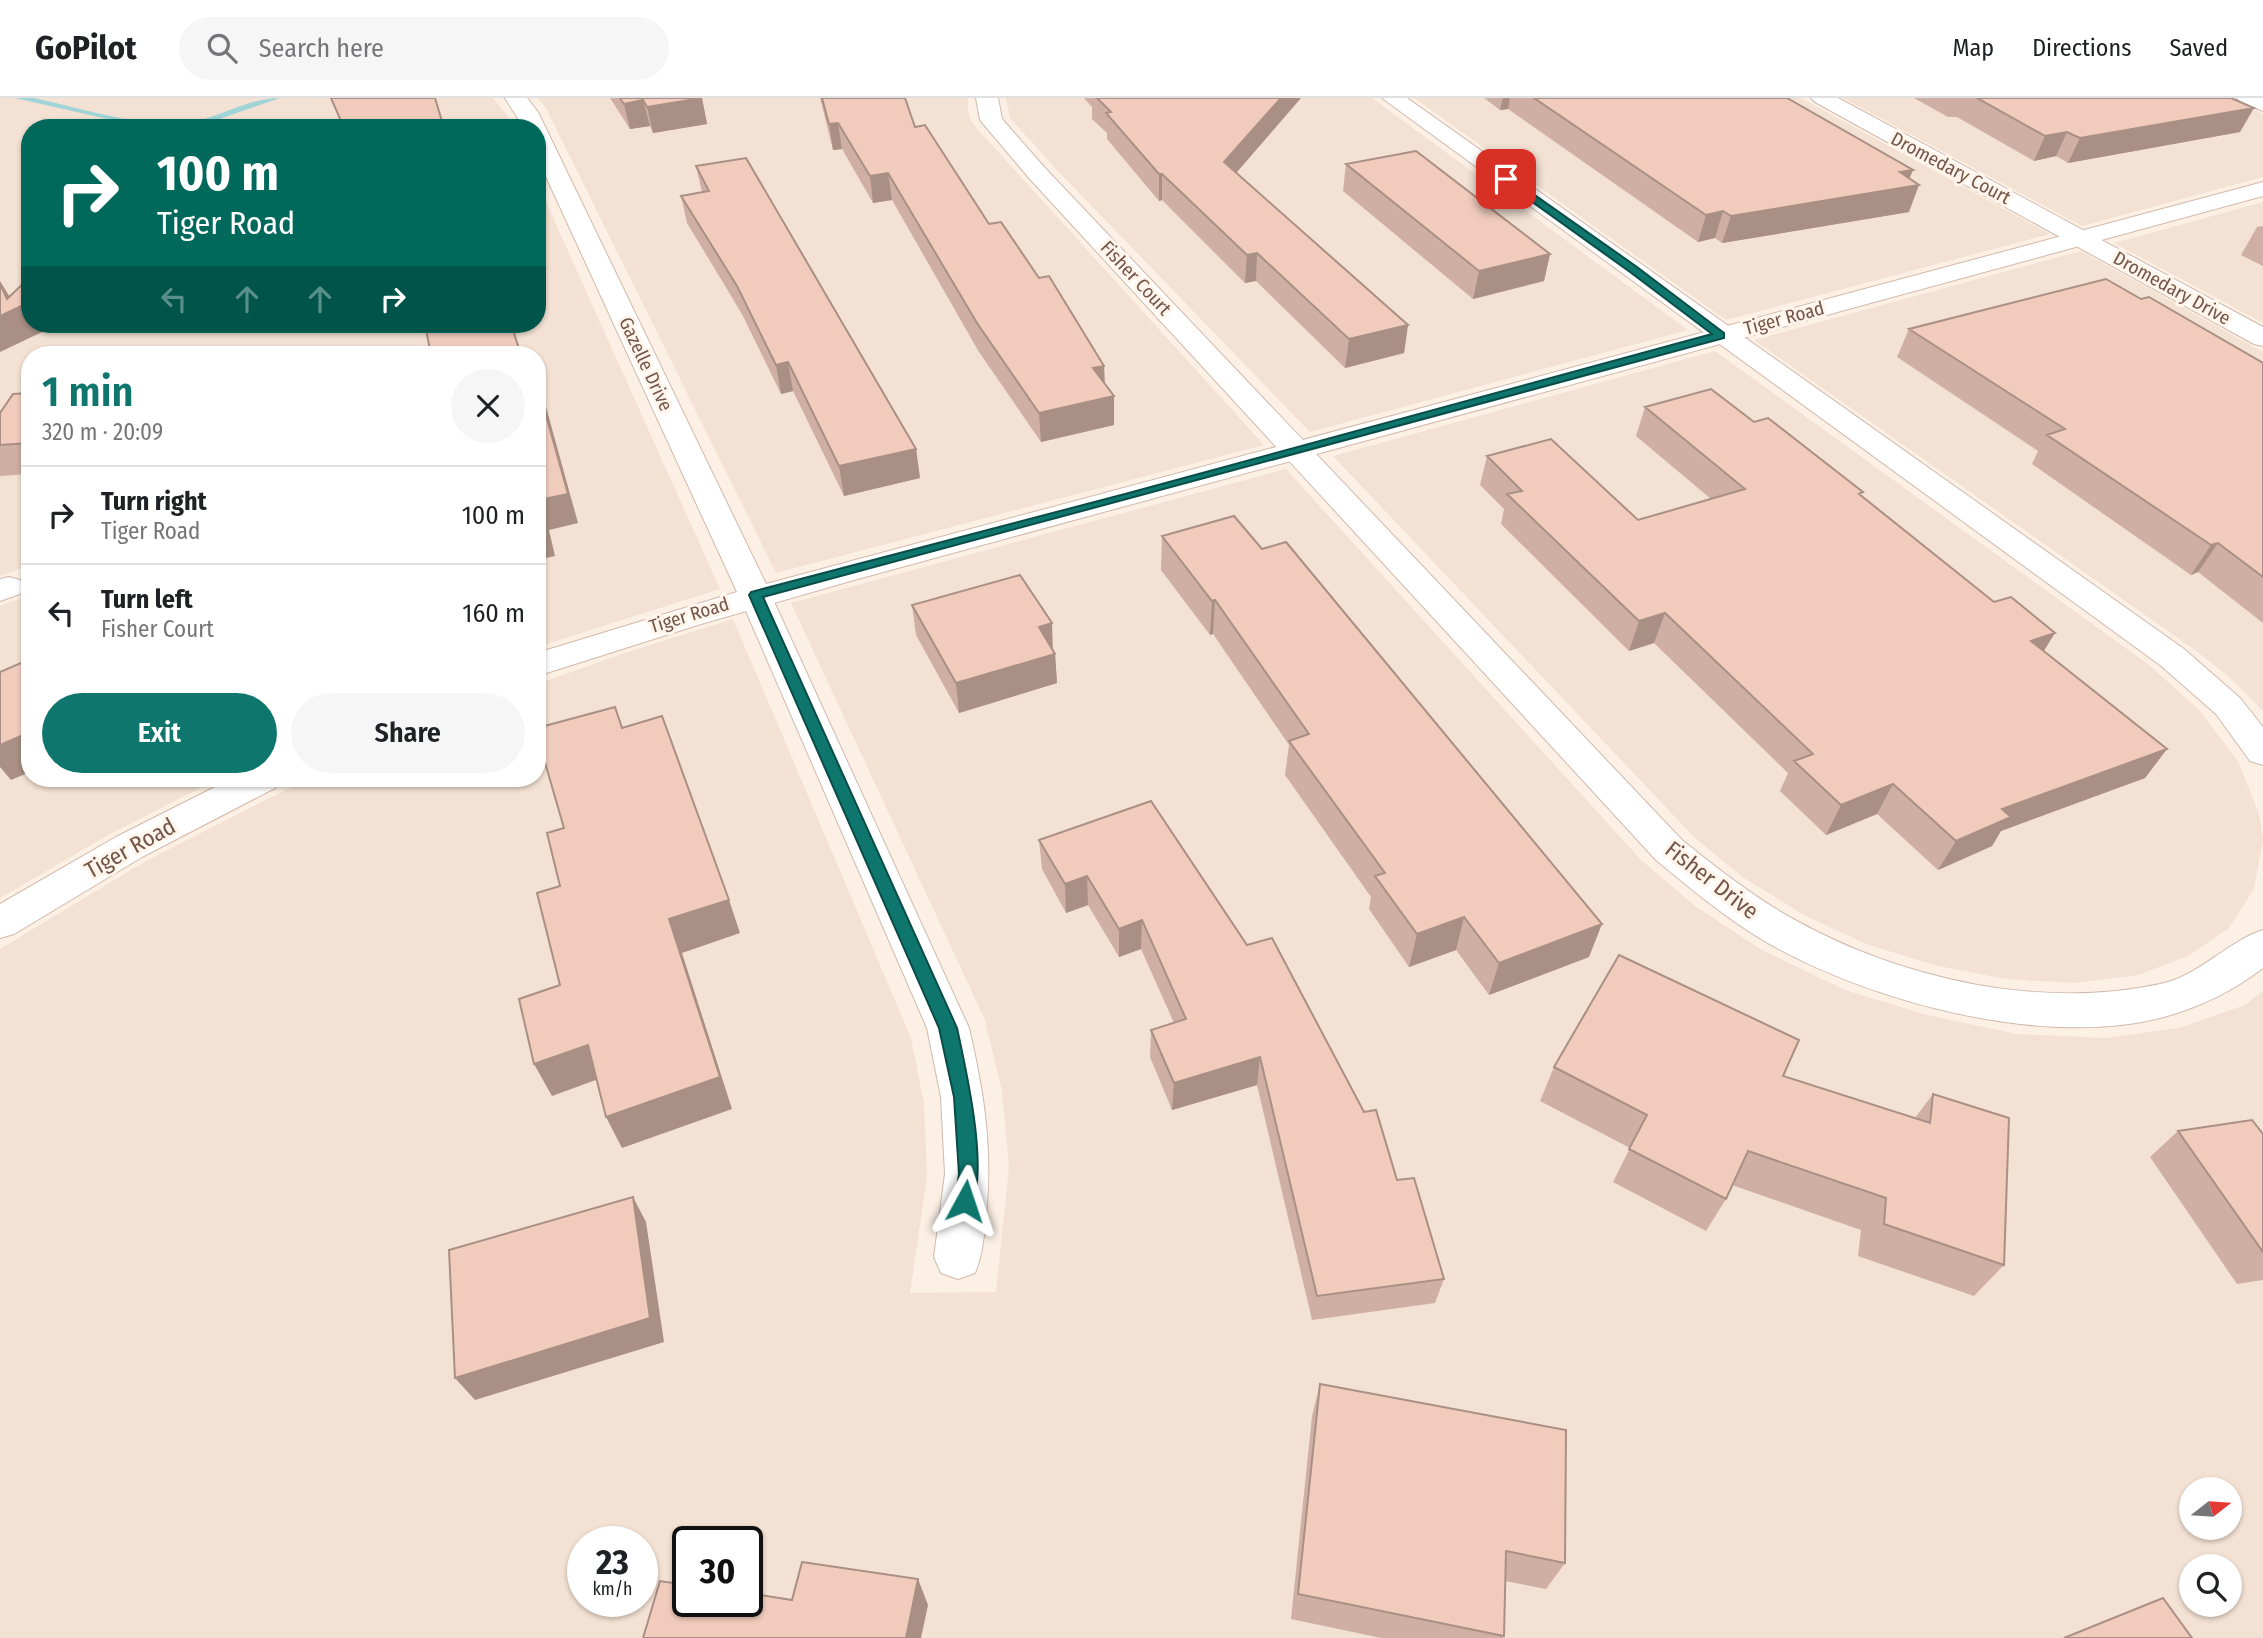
<!DOCTYPE html>
<html lang="en">
<head>
<meta charset="utf-8">
<style>
	:root { --surface:#fff; --page:#f6f6f6; --text:#202124; --muted:#757577; --line:#e0e0e0; --accent:#0f766e }
	body { margin:0; font-family:"Fira Sans Condensed",sans-serif; background:var(--page); color:var(--text); height:100vh; display:flex; flex-direction:column; font-size:26px; white-space:nowrap }
	* { box-sizing:border-box; margin:0 }
	p { font-size:23px; color:var(--muted) }
	.icon { flex:none; width:38px; height:38px; fill:none; stroke:currentColor; stroke-width:2; stroke-linecap:round; stroke-linejoin:round }
	.map { position:relative; flex:1; overflow:hidden }
	.drawer { position:absolute; left:21px; top:248px; width:525px; height:441px; display:flex; flex-direction:column; background:var(--surface); border-radius:28px; box-shadow:0 2px 5px #0004 }
	.drawer>* { flex:none }
	.hud { position:absolute; left:21px; top:21px; width:525px; height:214px; border-radius:28px; box-shadow:0 2px 5px #0004; background:#00695c; color:#fff; overflow:hidden }
	.needle { width:46px; rotate:73deg }
	.controls { position:absolute; left:2179px; top:1379px; display:grid; gap:14px }
	.controls a { display:grid; place-items:center; width:63px; height:63px; border-radius:50%; background:var(--surface); box-shadow:0 2px 5px #0004; font-size:35px }
	.speed { position:absolute; left:567px; top:1428px; display:flex; gap:14px; font-size:35px; font-weight:700; text-align:center }
	.speed>* { display:grid; place-content:center; width:91px; height:91px; border-radius:50%; background:var(--surface); box-shadow:0 2px 5px #0004; line-height:1 }
	.speed small { font-size:18px; font-weight:400 }
	.speed .limit { border:4px solid #111; border-radius:10px; background:#fff; color:#111 }
	.pin { position:absolute; display:grid; place-items:center; width:60px; height:60px; color:#fff; margin:-30px; border-radius:14px; box-shadow:0 4px 10px #0006 }
	.me { position:absolute; width:77px; margin:-38px; rotate:5deg; stroke-linejoin:round; filter:drop-shadow(0 0 5px #0008) }
	.turn { display:flex; align-items:center; gap:24px; height:147px; padding:0 21px; font-size:32px }
	.turn .icon { width:91px; height:91px; stroke-width:2.5 }
	.turn b { display:block; font-size:49px; line-height:60px }
	.lanes { display:flex; align-items:center; height:66px; padding:0 21px; background:#0003; justify-content:center; gap:35px; direction:ltr }
	.lanes .off { opacity:.35 }
	.round { display:grid; place-items:center; flex:none; width:74px; height:74px; border-radius:37px; background:var(--page) }
	.headline { display:flex; align-items:center; justify-content:space-between; height:119px; padding:0 21px }
	h1 { font-size:42px; font-weight:600; line-height:52px; color:var(--accent) }
	.primary-button { display:flex; gap:14px; margin-top:auto; padding:14px 21px }
	.primary-button a { flex:1; height:80px; border-radius:42px; background:var(--accent); color:#fff; font-size:28px; font-weight:600; line-height:80px; text-align:center }
	.primary-button a+a { background:var(--page); color:var(--text) }
	ul { padding:0; list-style:none }
	li { display:flex; align-items:center; gap:21px; height:98px; padding:0 21px; border-top:2px solid var(--line) }
	li div { flex:1 }
	li b { display:block; font-size:26px }
	li em { font-style:normal }
	header { display:flex; align-items:center; gap:42px; box-sizing:border-box; height:98px; padding:0 35px; background:var(--surface); border-bottom:2px solid var(--line) }
	header strong { font-size:33px }
	nav { display:flex; gap:38px; margin-inline-start:auto; font-size:24px }
	.search { width:490px; height:63px; background:var(--page); display:flex; align-items:center; gap:18px; box-sizing:border-box; padding:0 24px; border-radius:38px; color:var(--muted); font-size:26px }
	.map>svg:first-child { display:block }
</style>
</head>
<body>
<header>
<strong>GoPilot</strong>
<div class="search"><svg class="icon" aria-label="search" viewBox="0 0 24 24"><circle cx="10" cy="10" r="6"/><path d="M15 15l6 6"/></svg>Search here</div>
<nav><a>Map</a><a>Directions</a><a>Saved</a></nav>
</header>
<div class="map">
<svg width="2263" height="1540" viewBox="0 0 2263 1540">
	<rect width="100%" height="100%" fill="#fcf0e4"/>
	<path fill="#f3e1d3" fill-rule="evenodd" d="M0,0H493L507,17L513,30H30V226H537V84L720,491L537,549V257H30V467L0,478Z
		M538,0H968V12L972,25L1264,347L776,475L546,10Z
		M1006,0H1372L1688,232L1310,334L1056,71L1010,20Z
		M1414,0H1801L2050,136L1726,222Z
		M1843,0H2227L2263,16V79L2082,128Z
		M2263,104V225L2114,145Z
		M2081,153L2263,254V613L2228,578L2195,552L1754,242Z
		M1715,253L2149,567L2199,612L2238,663L2259,716L2263,741L2254,791L2229,830L2188,858L2138,877L2075,885L2005,881L1934,867L1866,846L1802,816L1744,780L1696,741L1333,358Z
		M1286,371L1641,762L1695,808L1762,852L1845,892L1927,917L2017,936L2106,940L2179,930L2245,907L2263,893V1540H0V851L146,763L307,681H537V586L631,553L733,521L911,940L924,1006L927,1079L910,1195L996,1194L1009,1069L1002,993L985,922L791,505ZM2191,1391H2230V1430H2191ZM583,1444H642V1503H583ZM688,1444H747V1503H688ZM2191,1468H2230V1507H2191Z
		M30,497V681H218L110,736L0,800V508Z"/>
	<g fill="none" stroke-linecap="round" stroke-linejoin="round">
		<path fill="#a0d4d7" fill-rule="evenodd" d="M15,0H34C73,8 149,32 187,25C219,20 247,0 280,0L194,30H147Z"/>
		<g stroke="#cfb9ae" stroke-width="2">
			<path id="street" d="M976,0H998L1002,21L1045,70L1682,742C1718,771 1755,800 1795,822C1901,881 2040,912 2160,886C2200,878 2226,844 2263,832V870C2233,893 2200,909 2164,919C2045,951 1871,904 1766,844C1727,821 1691,791 1656,762L1029,80L980,22Z
				M1382,0H1407L2184,551L2240,600L2263,629V667L2250,663L2216,616L2160,567Z
				M1811,0H1838L2263,229V248L2254,246L1815,4Z
				M2237,0H2263V13L2241,4Z
				M9,479L20,482L25,489L20,496L0,503V481Z
				M755,487L766,490L771,497L969,930C984,994 993,1051 986,1117C984,1137 983,1156 975,1175L958,1181L941,1175L934,1159L945,1076L941,999L927,930L739,497L744,490Z"/>
		</g>
		<g stroke="#d2b8ab" stroke-width="2">
			<path id="secondary" d="M505,0H527L538,14L766,486L2263,84V98L854,482L701,526L537,578V555L737,494L537,59V30H524Z
				M231,681H280L275,690L142,759L14,836L0,840V806L116,739Z"/>
		</g>
		<use href="#street" fill="#fff" fill-rule="evenodd"/>
		<use href="#secondary" fill="#fff" fill-rule="evenodd"/>
	</g>
	<path fill="#cfafa3" d="M610,0H702L707,26L653,35L650,28L630,31Z
		M820,0H905L915,29L989,126L1039,180L1104,268L1105,286L1114,327L1041,344L979,254L892,102L873,105L842,51L833,52Z
		M1084,0H1301L1236,75L1408,227L1404,255L1345,270L1256,183L1245,185L1162,102L1159,103L1107,41V35L1092,21V9Z
		M1484,0H1787L1909,80V114L1722,145L1715,140L1698,144L1508,11L1500,12Z
		M1914,0H2231L2240,34L2068,65L2056,58L2034,63L1957,19H1948Z
		M1346,66L1550,156L1544,183L1473,201L1343,93Z
		M696,68L916,351L920,380L844,398L793,293L781,296L742,216L687,125L681,98L702,94Z
		M2263,128V168L2241,157L2257,129Z
		M2141,201L2263,265V525L2198,474L2191,477L2032,366L2038,353L1897,259L1909,231Z
		M30,295V376L0,378V315Z
		M1645,309L1754,324L1862,398L2044,553L2167,651L2145,680L2001,733L1992,748L1938,772L1877,716L1826,737L1780,693L1788,675L1654,545L1629,553L1501,426L1504,411L1480,387L1487,358L1638,422L1711,401L1636,338Z
		M1162,438L1589,859L1489,897L1456,852L1409,869L1369,811L1371,799L1285,677L1289,647L1213,536L1210,537L1161,472Z
		M912,507L1053,553L1055,556L1057,585L959,615L916,537Z
		M1151,703L1397,1082L1444,1181L1435,1205L1312,1222L1257,987L1172,1012L1150,959L1151,932L1174,925L1141,851L1119,859L1088,807L1066,815L1042,771L1039,742Z
		M1554,969L1783,978L1915,1020L1933,996L2004,1167L1974,1198L1858,1158L1861,1132L1732,1087L1726,1101L1706,1133L1613,1084L1630,1050L1540,1003Z
		M2178,1033L2263,1036V1182L2237,1186L2150,1059Z
		M1320,1286L1565,1465L1546,1491L1505,1483L1504,1538L1503,1540H1381L1291,1521L1312,1318Z"/>
	<path fill="#a98f84" d="M702,0L707,26L653,35L647,9Z
		M1281,0H1301L1223,90L1224,64Z
		M1503,0H1510L1508,11L1500,12Z
		M643,2L650,28L630,31L624,6Z
		M2254,10L2240,34L2068,65L2080,40Z
		M838,25L842,51L833,52L829,26Z
		M2067,34L2056,58L2034,63L2045,38Z
		M1913,72L1906,89L1919,87L1909,114L1722,145L1731,118L1900,74Z
		M888,75L892,102L873,105L870,78Z
		M1159,76H1162V102L1159,103Z
		M1723,113L1715,140L1698,144L1706,117Z
		M1257,155L1256,183L1245,185L1247,157Z
		M1550,156L1544,183L1473,201L1479,173Z
		M0,183L11,201L30,204V226H59L0,254V218L7,201L0,186Z
		M1408,227L1404,255L1345,270L1349,241Z
		M788,264L793,293L781,296L776,267Z
		M1104,268L1105,297L1093,270Z
		M537,284L546,309L578,425L549,432L555,458L537,462Z
		M1114,298V327L1041,344L1039,315Z
		M916,351L920,380L844,398L839,368Z
		M2218,445L2198,474L2191,477L2211,447Z
		M1215,502L1213,536L1210,537L1212,503Z
		M1665,515L1654,545L1629,553L1639,523Z
		M1052,525L1053,555L1039,529Z
		M2055,535L2037,564L2031,543Z
		M1055,556L1057,585L959,615L956,585Z
		M30,634V674L11,682L0,669V647Z
		M2167,651L2145,680L2001,733L1992,748L1938,772L1956,743L2002,711Z
		M1893,686L1877,716L1826,737L1841,707Z
		M1087,778L1088,807L1066,815L1065,786Z
		M729,802L740,835L682,855L732,1011L622,1050L606,1019L669,821Z
		M1464,819L1456,852L1409,869L1417,836Z
		M1142,822L1141,851L1119,859V831Z
		M1602,826L1589,859L1489,897L1499,865Z
		M588,947L604,979L552,998L534,966Z
		M1260,959L1257,987L1172,1012L1174,985Z
		M633,1099L646,1124L664,1244L475,1302L455,1280Z
		M918,1481L928,1507L921,1540H906Z"/>
	<path fill="#f1ccbd" stroke="#a98f84" stroke-width="2" d="M331,0H435L444,30H344Z
		M620,0H702L647,9L643,2L624,6Z
		M822,0H905L915,29L925,27L989,126L1001,124L1039,180L1049,178L1104,268L1093,270L1114,298L1039,315L977,225L888,75L870,78L838,25L829,26Z
		M1097,0H1281L1224,64L1408,227L1349,241L1257,155L1247,157L1162,76H1159L1106,15L1111,14Z
		M1534,0H1787L1913,72L1900,74L1919,87L1731,118L1723,113L1706,117Z
		M1977,0H2231L2254,10L2080,40L2067,34L2045,38Z
		M1416,53L1550,156L1479,173L1346,66Z
		M746,60L916,351L839,368L788,264L776,267L737,188L681,98L709,93L696,68Z
		M30,179V204L0,218V186L7,201Z
		M2106,181L2141,201L2149,199L2263,265V479L2218,445L2211,447L2047,337L2065,331L1909,231Z
		M425,226H511L521,257H431Z
		M537,285L568,396L539,402L545,428L537,430Z
		M1711,291L1754,324L1768,320L1863,394L1859,396L1994,504L2011,499L2055,535L2031,543L2167,651L2002,711L2011,719L1956,743L1893,686L1841,707L1794,663L1813,656L1665,515L1639,523L1507,396L1522,393L1487,358L1551,341L1638,422L1745,391L1645,309Z
		M30,295V345L0,347V315L13,296Z
		M1234,418L1262,451L1286,444L1602,826L1499,865L1464,819L1417,836L1375,778L1385,775L1289,643L1309,636L1215,502L1212,503L1162,438Z
		M1020,477L1052,525L1039,529L1055,556L956,585L912,507Z
		M30,561V634L0,647V574Z
		M615,609L622,630L662,618L729,802L669,821L720,979L606,1019L588,947L534,966L519,901L560,887L537,795L560,788L547,735L564,730L537,637V630Z
		M1151,703L1247,847L1272,840L1364,1014L1376,1012L1397,1082L1414,1080L1444,1181L1317,1198L1260,959L1174,985L1151,932L1186,921L1142,822L1119,831L1087,778L1065,786L1039,742Z
		M1619,857L1799,942L1783,978L1930,1025L1933,996L2009,1020L2004,1167L1884,1126L1886,1100L1748,1053L1726,1101L1629,1051L1647,1017L1554,969Z
		M2252,1022L2263,1036V1154L2178,1033Z
		M633,1099L650,1220L455,1280L449,1152Z
		M1320,1286L1566,1332L1565,1465L1506,1453L1504,1538L1298,1496Z
		M802,1464L918,1481L906,1540H643L660,1483L688,1487V1503H747V1495L792,1502Z
		M2163,1500L2192,1540H2064Z"/>
	<path fill="#0f766e" stroke="#0a4d48" stroke-width="2" d="M1503,79H1509L1637,169L1724,235V240L763,499L957,930C966,972 989,1071 971,1109L965,1112L958,1109L955,1103L959,1076L954,999L939,930L749,497L751,494L1125,396L1712,236L1630,174L1503,83Z"/>
	<g text-anchor="middle" dominant-baseline="central" stroke-width="6" stroke-linejoin="round" paint-order="stroke">
		<g font-size="19" fill="#74554a" stroke="#fff5eb">
			<text transform="translate(1951 70) rotate(28)">Dromedary Court</text>
			<text transform="translate(1136 180) rotate(47)">Fisher Court</text>
			<text transform="translate(2172 190) rotate(29)">Dromedary Drive</text>
			<text transform="translate(1784 220) rotate(-15)">Tiger Road</text>
			<text transform="translate(646 266) rotate(65)">Gazelle Drive</text>
			<text transform="translate(689 517) rotate(-17)">Tiger Road</text>
		</g>
		<g font-size="23" fill="#74554a" stroke="#fff5eb">
			<text transform="translate(130 750) rotate(-29)">Tiger Road</text>
			<text transform="translate(1712 782) rotate(38)">Fisher Drive</text>
		</g>
	</g>
</svg>
<div class="controls">
<a><svg class="needle" viewBox="-14 -14 28 28"><path d="M0-13l5 13h-10z" fill="#e53935"/><path d="M0 13l5-13h-10z" fill="#757577"/></svg></a>
<a><svg class="icon" aria-label="search" viewBox="0 0 24 24"><circle cx="10" cy="10" r="6"/><path d="M15 15l6 6"/></svg></a>
</div>
<div class="speed"><div>23<small>km/h</small></div><div class="limit">30</div></div>
<div class="pin" style="left:1506px;top:81px;background:#d93025"><svg class="icon" aria-label="arrive" viewBox="0 0 24 24"><path d="M6 21V4h12l-3 4 3 4H6"/></svg></div>
<svg class="me" style="left:965px;top:1103px" viewBox="-20 -20 40 40"><path d="M0-17L14 15 0 8-14 15z" fill="#0f766e" stroke="#fff" stroke-width="4"/></svg>
<div class="hud">
<div class="turn"><svg class="icon" aria-label="right" viewBox="0 0 24 24"><path d="M7 20v-9h11M14 6l5 5-5 5"/></svg><div><b>100 m</b>Tiger Road</div></div>
<div class="lanes"><svg class="icon off" aria-label="left" viewBox="0 0 24 24"><path d="M17 20v-9H6M10 6l-5 5 5 5"/></svg><svg class="icon off" aria-label="ahead" viewBox="0 0 24 24"><path d="M12 20V5M6 11l6-6 6 6"/></svg><svg class="icon off" aria-label="ahead" viewBox="0 0 24 24"><path d="M12 20V5M6 11l6-6 6 6"/></svg><svg class="icon" aria-label="right" viewBox="0 0 24 24"><path d="M7 20v-9h11M14 6l5 5-5 5"/></svg></div>
</div>
<section class="drawer">
<div class="headline"><div><h1>1 min</h1><p>320 m · 20:09</p></div><a class="round"><svg class="icon" aria-label="close" viewBox="0 0 24 24"><path d="M6 6l12 12M18 6L6 18"/></svg></a></div>
<ul>
<li><svg class="icon" aria-label="right" viewBox="0 0 24 24"><path d="M7 20v-9h11M14 6l5 5-5 5"/></svg><div><b>Turn right</b><p>Tiger Road</p></div><em>100 m</em></li>
<li><svg class="icon" aria-label="left" viewBox="0 0 24 24"><path d="M17 20v-9H6M10 6l-5 5 5 5"/></svg><div><b>Turn left</b><p>Fisher Court</p></div><em>160 m</em></li>
</ul>
<div class="primary-button"><a>Exit</a><a>Share</a></div>
</section>
</div>
</body>
</html>
